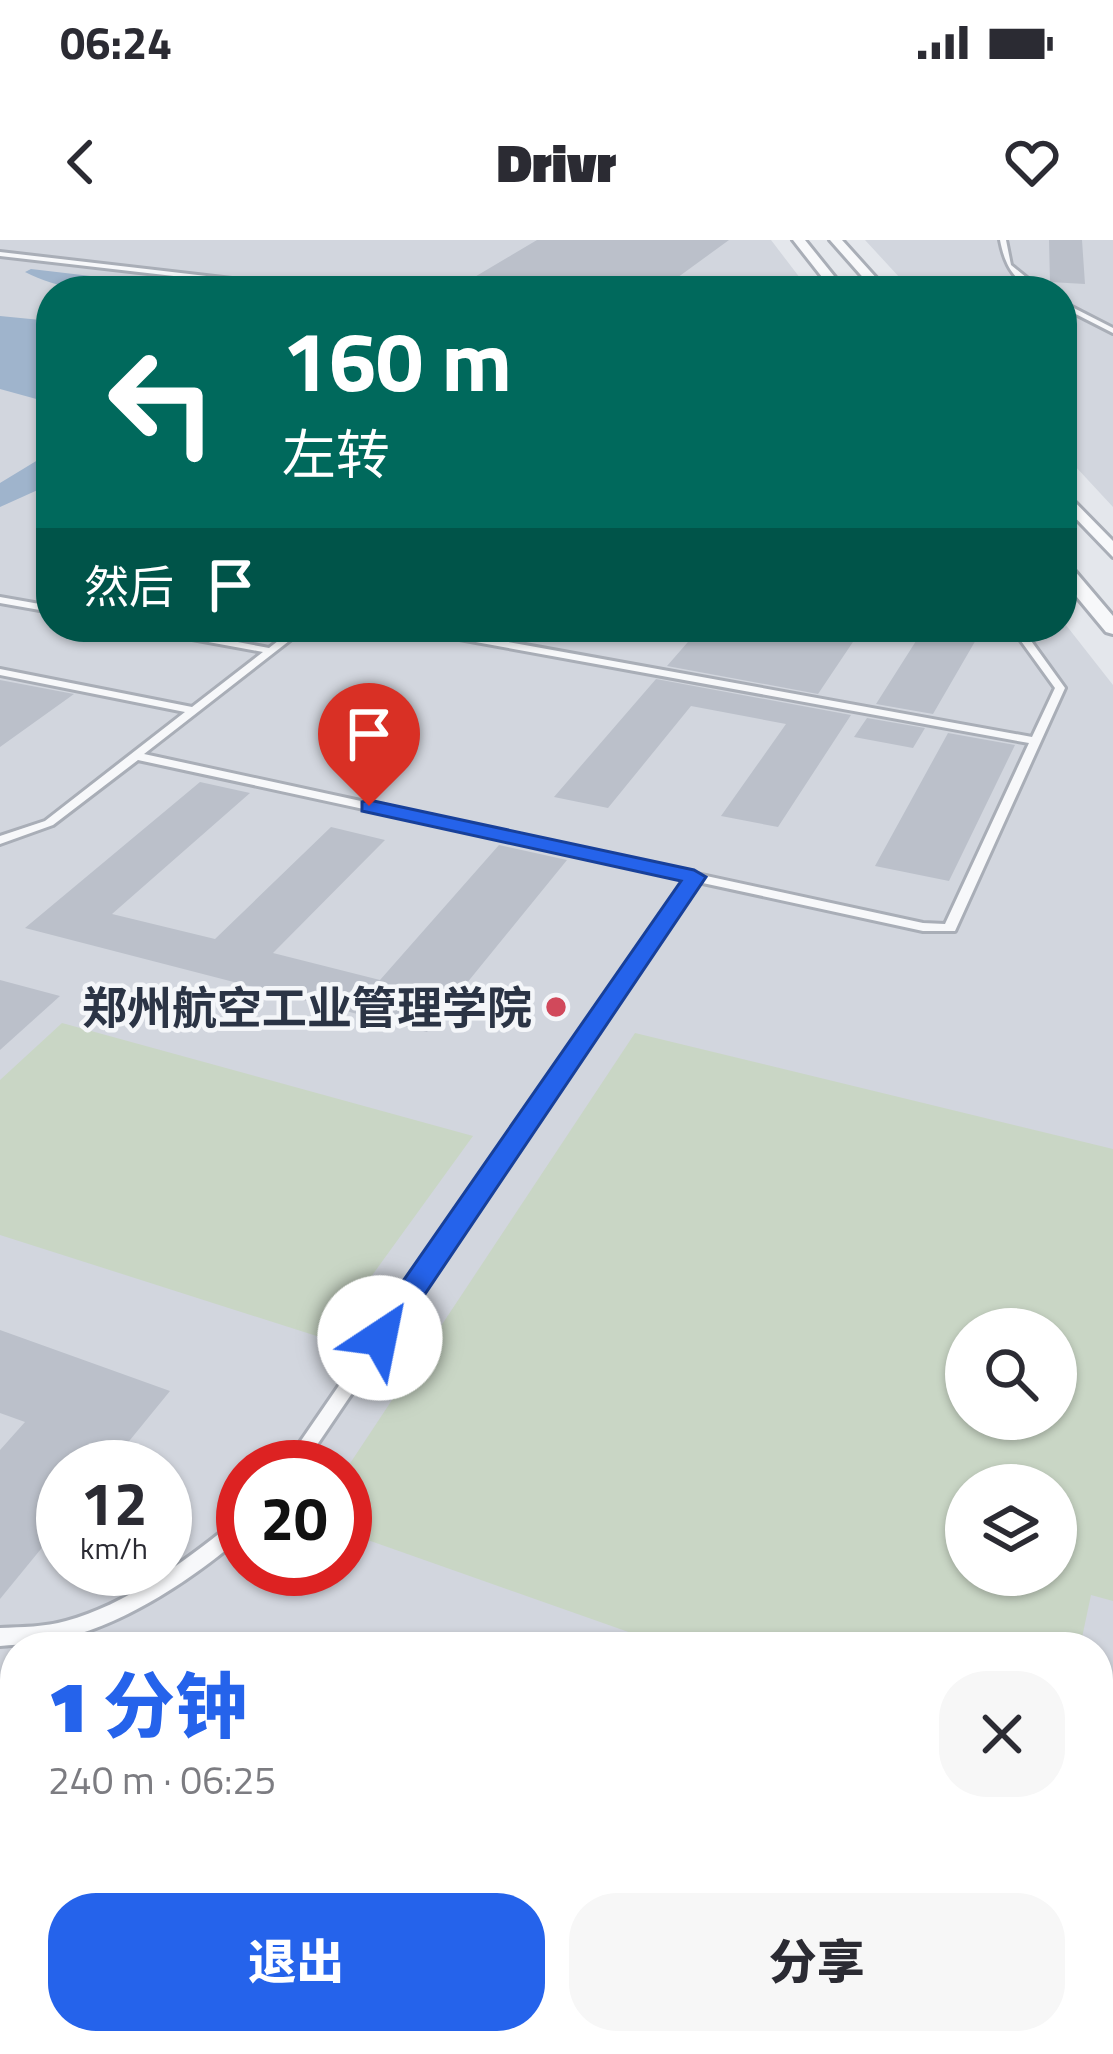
<!DOCTYPE html>
<html lang="zh">
<head>
<meta charset="utf-8">
<style>
	:root { --surface:#fff; --page:#f7f7f7; --text:#2b2b33; --muted:#7c7c81; --accent:#2563eb }
	body { margin:0; font-family:"Titillium Web","Noto Sans SC",sans-serif; background:var(--page); color:var(--text); height:100vh; display:flex; flex-direction:column; font-size:45px; white-space:nowrap }
	* { box-sizing:border-box; margin:0 }
	p { font-size:39px; color:var(--muted) }
	.icon { flex:none; width:66px; height:66px; fill:none; stroke:currentColor; stroke-width:2; stroke-linecap:round; stroke-linejoin:round }
	.map { position:relative; flex:1; overflow:hidden }
	.drawer { position:absolute; left:0px; top:1392px; width:1113px; height:423px; display:flex; flex-direction:column; background:var(--surface); border-radius:48px 48px 0 0; box-shadow:0 3px 9px #0004 }
	.drawer>* { flex:none }
	.banner { position:absolute; left:36px; top:36px; width:1041px; height:366px; border-radius:48px; box-shadow:0 3px 9px #0004; background:#00695c; color:#fff; overflow:hidden }
	.fabs { position:absolute; left:945px; top:1068px; display:grid; gap:24px }
	.fabs a { display:grid; place-items:center; width:132px; height:132px; border-radius:50%; background:var(--surface); box-shadow:0 3px 9px #0004; font-size:60px }
	.speed { position:absolute; left:36px; top:1200px; display:flex; gap:24px; font-size:60px; font-weight:700; text-align:center }
	.speed>* { display:grid; place-content:center; width:156px; height:156px; border-radius:50%; background:var(--surface); box-shadow:0 3px 9px #0004; line-height:1 }
	.speed small { font-size:30px; font-weight:400 }
	.speed .limit { border:18px solid #d22; background:#fff; color:#111 }
	.pin { position:absolute; display:grid; place-items:center; width:102px; height:102px; color:#fff; margin:-123px -51px; border-radius:50% 50% 50% 0; rotate:-45deg; box-shadow:0 0 12px #0007 }
	.pin .icon { rotate:45deg }
	.me { position:absolute; width:132px; margin:-66px; rotate:34deg; stroke-linejoin:round; filter:drop-shadow(0 0 9px #0008) }
	.turn { display:flex; align-items:center; gap:42px; height:252px; padding:0 48px; font-size:54px }
	.turn .icon { width:156px; height:156px; stroke-width:2.5 }
	.turn b { display:block; font-size:84px; line-height:102px }
	.then { display:flex; align-items:center; height:114px; padding:0 48px; background:#0003; gap:24px; font-size:45px }
	.round { display:grid; place-items:center; flex:none; width:126px; height:126px; border-radius:48px; background:var(--page) }
	.summary { display:flex; align-items:center; justify-content:space-between; height:204px; padding:0 48px }
	h1 { font-size:72px; font-weight:800; line-height:90px; color:var(--accent) }
	.button { display:flex; gap:24px; margin-top:auto; padding:24px 48px }
	.button a { flex:1; height:138px; border-radius:48px; background:var(--accent); color:#fff; font-size:48px; font-weight:800; line-height:138px; text-align:center }
	.button a+a { background:var(--page); color:var(--text) }
	.status { display:flex; justify-content:space-between; align-items:center; height:84px; padding:0 60px; background:var(--surface); direction:ltr }
	.status svg { height:33px; fill:currentColor }
	header { display:flex; justify-content:space-between; align-items:center; height:156px; padding:0 48px; background:var(--surface); font-size:54px; font-weight:800 }
	.map>svg:first-child { display:block }
</style>
</head>
<body>
<div class="status"><b>06:24</b><svg viewBox="0 0 49 12"><path d="M0 12V9h3v3zM5 12V6h3v6zM10 12V3h3v9zM15 12V0h3v12zM26 1h20v11H26zM47 4h2v5h-2z"/></svg></div>
<header><svg class="icon" aria-label="back" viewBox="0 0 24 24"><path d="M15 5l-7 7 7 7"/></svg>Drivr<svg class="icon" aria-label="heart" viewBox="0 0 24 24"><path d="M12 20l-8-8c-3-5 5-10 8-4 3-6 11-1 8 4z"/></svg></header>
<div class="map">
<svg width="1113" height="1814" viewBox="0 0 1113 1814">
	<rect width="100%" height="100%" fill="#e4e7ec"/>
	<path fill="#d2d6de" fill-rule="evenodd" d="M0,0H771L810,51H51V387H1062V380L1113,445V1448L1098,1451V1407H15V1450L0,1449ZM966,1089H1056V1179H966ZM63,1227H165V1329H63ZM243,1227H345V1329H243ZM966,1245H1056V1335H966Z
		M865,0H1113V267L1062,212V51H912Z"/>
	<path fill="#c9d6c5" fill-rule="evenodd" d="M62,783L473,896L326,1099L0,995V840Z
		M635,793L1113,909V1361L1091,1355L1080,1407H671L345,1292V1231ZM966,1089H1056V1179H966ZM966,1245H1056V1335H966Z"/>
	<path fill="#9fb4cc" d="M31,29L210,50L216,51C156,51 80,61 25,32Z
		M0,76L51,81V169L40,160L0,149Z
		M51,212V244L0,267V243Z"/>
	<path fill="#bbc0ca" d="M537,0H729L659,51H451Z
		M1049,0H1082L1085,44L1050,42Z
		M701,387H863L818,454L667,426Z
		M923,390L977,398L933,474L876,464Z
		M656,439L851,475L778,587L721,576L786,484L691,466L608,568L554,557Z
		M0,440L74,454L0,507Z
		M867,478L925,488L913,508L854,497Z
		M948,493L1015,505L949,641L875,626Z
		M200,542L250,553L112,674L215,699L331,587L385,600L273,713L380,740L499,605L567,620L427,792L25,688Z
		M0,740L60,756L0,810Z
		M0,1090L170,1151L108,1227H63V1282L0,1359V1210L25,1182L0,1173Z"/>
	<g fill="none" stroke-linecap="round" stroke-linejoin="round">
		<g stroke="#a9aeb7" stroke-width="6">
			<path id="lane" d="M1000,0H1006L1011,25L1043,51C1015,45 1005,26 1000,0Z
				M0,12L319,49L322,51H303L0,16Z
				M770,42L772,43L778,51H772L767,44Z
				M1062,62L1113,88V93L1062,67Z
				M0,357L51,366V372L0,363Z
				M138,387H159L269,408L296,387H307L144,514L923,683L945,684L1029,503L410,390L405,387H426L1032,497L1055,448L1011,387H1021L1065,448L955,691H923L698,642L302,1227H283L687,639L138,520L53,585L0,604V596L45,581L185,472L0,435V429L192,467L263,412L143,390Z
				M243,1277V1296C192,1339 130,1381 65,1398C44,1404 22,1404 0,1406V1388C22,1387 45,1387 66,1381C128,1364 187,1320 236,1280Z"/>
		</g>
		<g stroke="#a9aeb7" stroke-width="6">
			<path id="street" d="M793,0H805L846,51H833Z
				M830,0H842L888,51H875Z
				M1062,249L1113,301V317L1062,264Z
				M1062,322L1068,323L1113,376V394L1106,392L1062,339Z"/>
		</g>
		<g stroke="#a9aeb7" stroke-width="6">
			<path id="secondary" d="M1113,1675V1735L1098,1736V1676Z
				M0,1682L15,1683V1743L0,1742Z"/>
		</g>
		<use href="#lane" fill="#f7f8fa" fill-rule="evenodd"/>
		<use href="#street" fill="#f7f8fa" fill-rule="evenodd"/>
		<use href="#secondary" fill="#fff" fill-rule="evenodd"/>
	</g>
	<path fill="#2563eb" stroke="#184099" stroke-width="3" d="M369,560L694,630L706,637L390,1106H369L364,1098L369,1090L681,641L362,571V562Z"/>
	<circle fill="#d1495b" stroke="#f4f6f9" stroke-width="4.5" cx="556" cy="767" r="12"/>
	<g text-anchor="middle" dominant-baseline="central" stroke-width="9" stroke-linejoin="round" paint-order="stroke">
		<g font-size="45" font-weight="bold" fill="#2b3445" stroke="#f4f6f9" text-anchor="end">
			<text x="532" y="767">郑州航空工业管理学院</text>
		</g>
	</g>
</svg>
<div class="fabs">
<a><svg class="icon" aria-label="search" viewBox="0 0 24 24"><circle cx="10" cy="10" r="6"/><path d="M15 15l6 6"/></svg></a>
<a><svg class="icon" aria-label="layers" viewBox="0 0 24 24"><path d="M12 4l9 5-9 5-9-5zM3 14l9 5 9-5"/></svg></a>
</div>
<div class="speed"><div>12<small>km/h</small></div><div class="limit">20</div></div>
<div class="pin" style="left:369px;top:566px;background:#d93025"><svg class="icon" aria-label="arrive" viewBox="0 0 24 24"><path d="M6 21V4h12l-3 4 3 4H6"/></svg></div>
<svg class="me" style="left:380px;top:1098px" viewBox="-20 -20 40 40"><circle r="19" fill="#fff"/><path d="M0-13L10 11 0 6-10 11z" fill="#2563eb"/></svg>
<div class="banner">
<div class="turn"><svg class="icon" aria-label="left" viewBox="0 0 24 24"><path d="M17 20v-9H6M10 6l-5 5 5 5"/></svg><div><b>160 m</b>左转</div></div>
<div class="then">然后<svg class="icon" aria-label="arrive" viewBox="0 0 24 24"><path d="M6 21V4h12l-3 4 3 4H6"/></svg></div>
</div>
<section class="drawer">
<div class="summary"><div><h1>1 分钟</h1><p>240 m · 06:25</p></div><a class="round"><svg class="icon" aria-label="close" viewBox="0 0 24 24"><path d="M6 6l12 12M18 6L6 18"/></svg></a></div>
<div class="button"><a>退出</a><a>分享</a></div>
</section>
</div>
</body>
</html>
